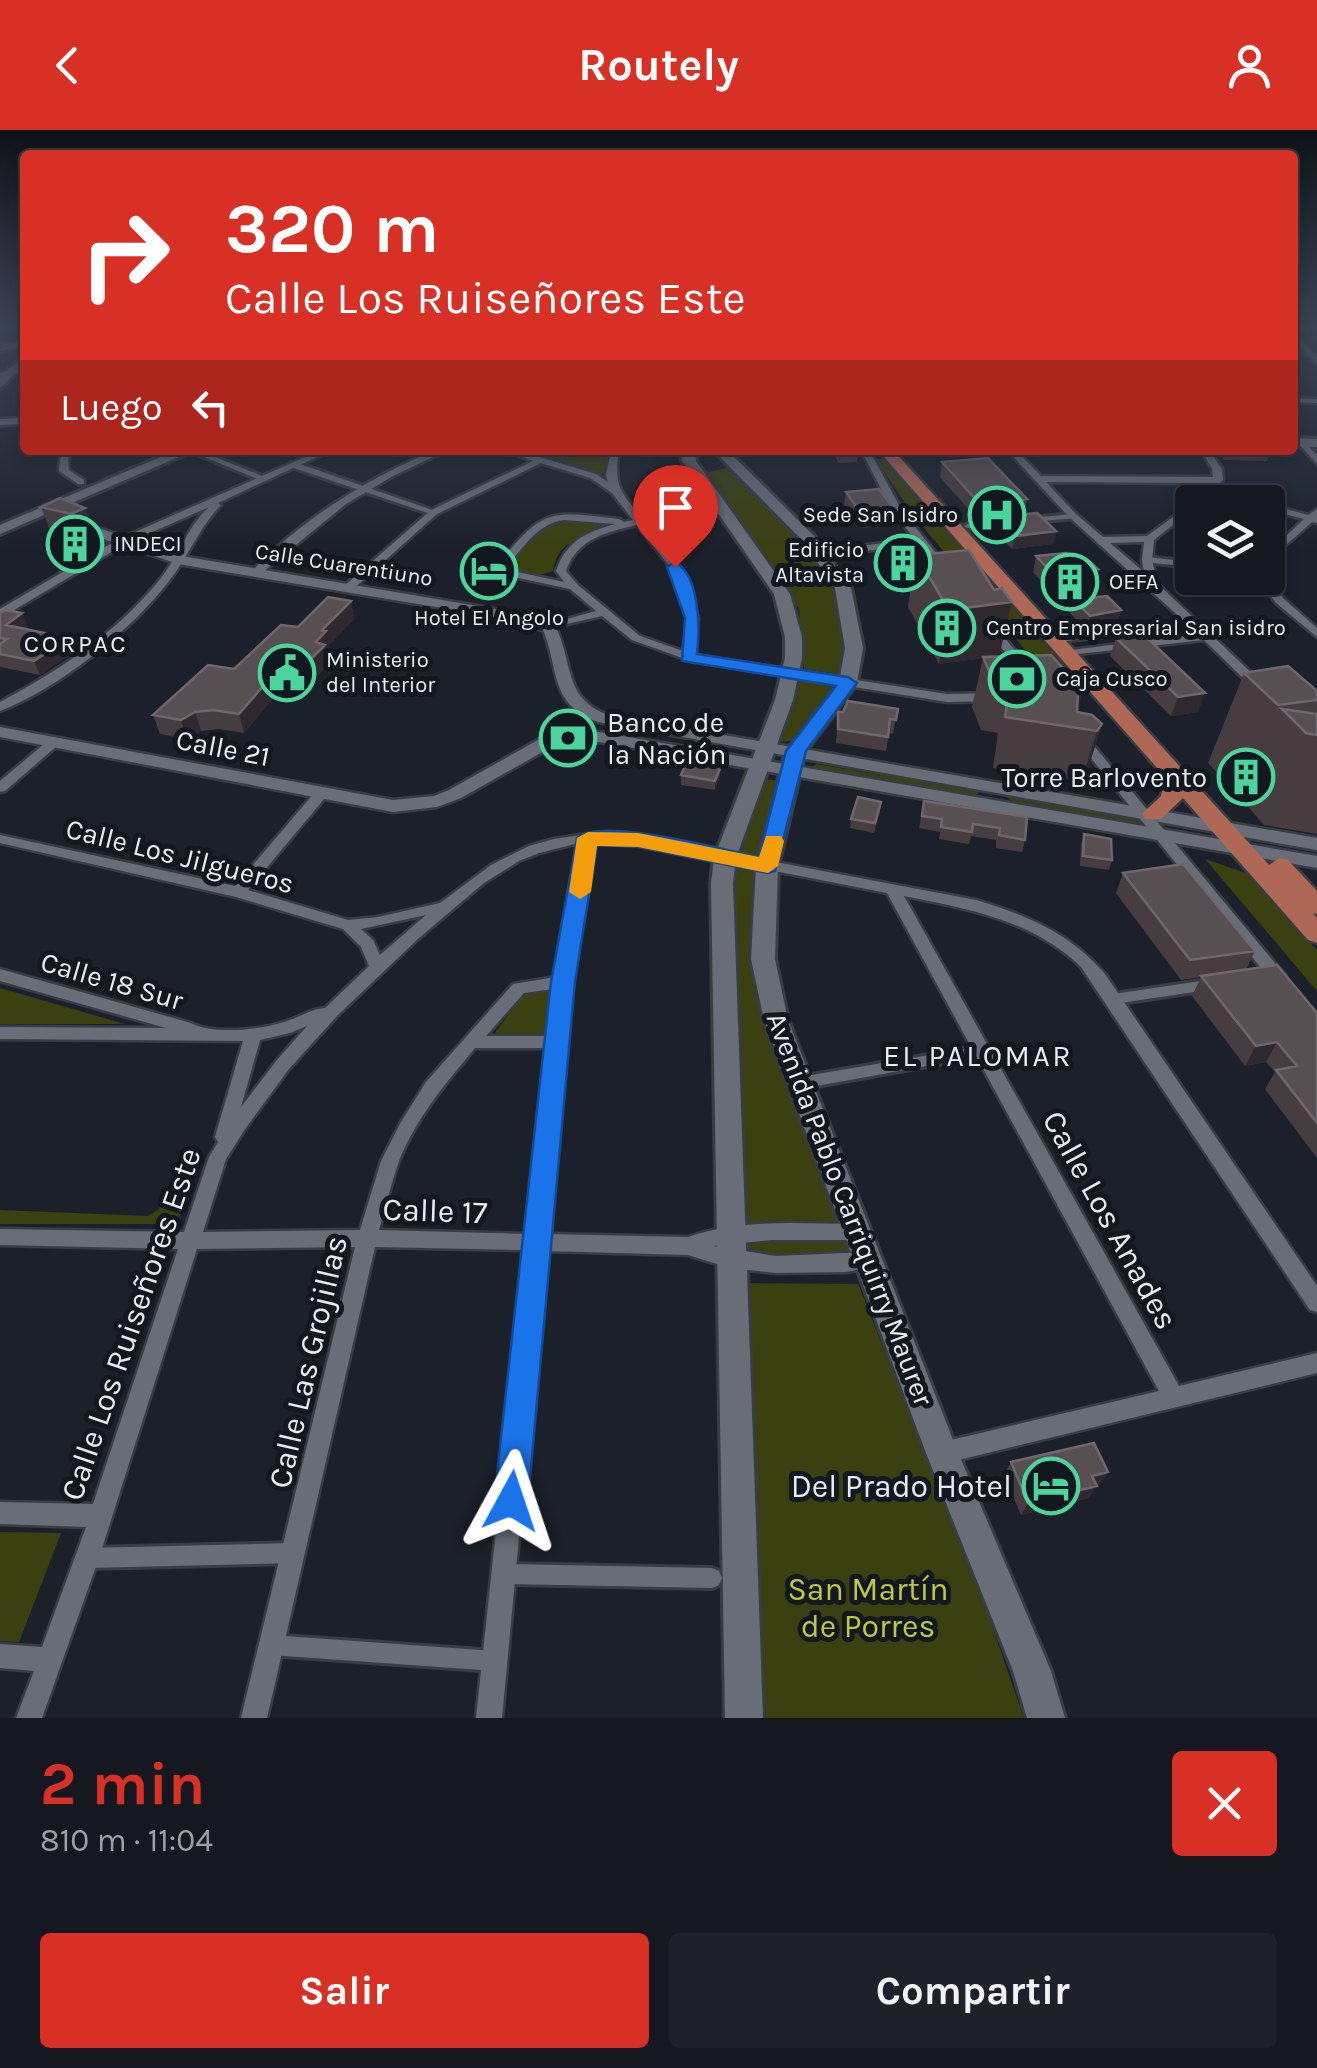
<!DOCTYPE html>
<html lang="es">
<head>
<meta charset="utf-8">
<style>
	:root { --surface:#151820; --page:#1e2129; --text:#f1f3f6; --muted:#9da0a5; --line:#34373e; --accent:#d93025 }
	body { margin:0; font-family:Karla,sans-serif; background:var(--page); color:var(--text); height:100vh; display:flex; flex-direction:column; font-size:38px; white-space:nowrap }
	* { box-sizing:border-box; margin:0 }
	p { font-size:32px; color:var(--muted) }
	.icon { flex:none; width:55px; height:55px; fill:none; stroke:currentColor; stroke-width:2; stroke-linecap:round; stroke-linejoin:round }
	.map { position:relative; height:1588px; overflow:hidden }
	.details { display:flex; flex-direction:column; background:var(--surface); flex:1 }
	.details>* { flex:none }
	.hud { position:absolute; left:20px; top:20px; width:1278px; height:305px; border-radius:10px; box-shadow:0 5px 15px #0003,0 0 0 2px var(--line); background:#d93025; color:#fff; overflow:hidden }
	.controls { position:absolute; left:1175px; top:355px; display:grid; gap:20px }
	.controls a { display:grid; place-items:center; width:110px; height:110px; border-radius:10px; background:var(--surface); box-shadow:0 5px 15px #0003,0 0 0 2px var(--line); font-size:50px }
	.pin { position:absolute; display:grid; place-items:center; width:85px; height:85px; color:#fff; margin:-102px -42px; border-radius:50% 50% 50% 0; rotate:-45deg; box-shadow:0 0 10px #0007 }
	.pin .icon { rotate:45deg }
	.me { position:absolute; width:110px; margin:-55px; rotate:5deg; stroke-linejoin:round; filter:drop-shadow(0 0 8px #0008) }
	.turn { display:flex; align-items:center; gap:35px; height:210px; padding:0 40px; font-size:45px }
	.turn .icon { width:130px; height:130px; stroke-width:2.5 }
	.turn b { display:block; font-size:70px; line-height:85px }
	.then { display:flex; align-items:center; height:95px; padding:0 40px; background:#0003; gap:20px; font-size:38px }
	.round { display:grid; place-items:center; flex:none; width:105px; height:105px; border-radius:10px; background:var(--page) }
	.headline { display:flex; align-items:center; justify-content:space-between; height:170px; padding:0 40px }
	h1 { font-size:60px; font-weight:700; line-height:75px; color:var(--accent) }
	.primary-button { display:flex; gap:20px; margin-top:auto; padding:20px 40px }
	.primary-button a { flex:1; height:115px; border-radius:10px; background:var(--accent); color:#fff; font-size:40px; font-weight:700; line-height:115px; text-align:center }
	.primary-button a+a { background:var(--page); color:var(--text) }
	header { display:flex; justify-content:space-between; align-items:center; height:130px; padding:0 40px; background:var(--accent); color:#fff; font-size:45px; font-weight:700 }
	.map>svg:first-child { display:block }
</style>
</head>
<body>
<header><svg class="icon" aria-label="back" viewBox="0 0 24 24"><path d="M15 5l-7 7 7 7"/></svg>Routely<svg class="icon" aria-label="person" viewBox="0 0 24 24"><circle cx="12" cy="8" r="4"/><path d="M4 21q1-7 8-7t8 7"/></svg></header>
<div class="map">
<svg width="1317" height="1588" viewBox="0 0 1317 1588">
	<rect width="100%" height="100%" fill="#1c202a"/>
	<path fill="#3b4011" d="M513,320H604L610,329L609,342L594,346Z
		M875,329H883L1079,553L1055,556L915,387Z
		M726,338C752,349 826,431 837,459C847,483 848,520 843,545L804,539L799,479L705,343Z
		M558,388L600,393V399C576,409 557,414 553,441L533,447L512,441L510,432L537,397Z
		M802,549L835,554L837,558L795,610L782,612L779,604L795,554Z
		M816,634L980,661L976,666L811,638Z
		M763,649L781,651L759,727L743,726L737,720Z
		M1010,664L1141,687L1148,696L1016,675L1006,666Z
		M1205,729L1249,744L1317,820V861Z
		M738,736L759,739L756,824L842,1091L840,1099L750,1096L743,1091L729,739Z
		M0,858L125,894H0Z
		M541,859H557L548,904L523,909L495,903L524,863Z
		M165,1063H187L179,1089L171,1094H0V1080L148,1086L159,1079Z
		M750,1110L845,1111L853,1119L851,1125L751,1124L745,1117Z
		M743,1153L858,1154L982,1467L1024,1588H766Z
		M0,1402L61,1403L19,1512L0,1511Z"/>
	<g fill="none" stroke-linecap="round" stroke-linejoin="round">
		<g stroke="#383c43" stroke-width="6">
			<path id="pedestrian" d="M187,320H198L267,348L260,350Z
				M291,333H297L438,382L431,384L291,337Z
				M1073,384H1076V388L1031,392L1027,390L1031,388Z
				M1011,390L1015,392L1014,394L968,398L964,396L968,394Z
				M1147,427L1192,432V437L1144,432V428Z
				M1214,849L1219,851L1221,854L1219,857L1214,859L1114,874L1109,872L1107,869L1109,866L1114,864Z
				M982,916L987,917L989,921L987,925L982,926L800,959L795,957L793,953L795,949L800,947Z
				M294,1413L301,1416L304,1423L301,1430L294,1433L87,1438L80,1435L77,1428L80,1421L87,1418Z
				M505,1434L712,1438L719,1441L722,1448L719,1455L712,1458L505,1454L498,1451L495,1444L498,1437Z
				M271,1505L495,1521L502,1524L505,1531L502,1538L495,1541L271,1525L264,1522L261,1515L264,1508Z"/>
		</g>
		<g stroke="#383c43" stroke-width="5">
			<path id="minor" d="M1292,201L1317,227V234L1292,208Z
				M25,238V242L0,247V243Z
				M1292,268L1317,269V273L1292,272Z
				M25,288V294L0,295V289Z
				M1302,310L1317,325V334L1298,313Z
				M66,320H74L68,329L69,340L84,350V354H78L59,341L60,329Z
				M321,320H332L218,373L221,375C198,399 189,426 169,451C132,500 58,559 0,581V572C60,540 118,502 161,448C179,425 187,397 209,377L125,414L4,486L0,487V479L117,410Z
				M436,320H448L393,346L346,374L258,446L249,444C301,390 367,348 436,320Z
				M503,320H516L596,344L608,352L606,345L610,326L606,320H614L618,326C614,358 623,365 642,388L728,378L730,380L725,383L646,393L680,437L698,488L694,525L947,564L995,563L1001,567L995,571L947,572L688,530L632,510L602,486L545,499V495L596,481L570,459L505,445L500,433L501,431C545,376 552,382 619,389L624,392L633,390L612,363L590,348L541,333L437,384L351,461H343V457L431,380L533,331ZM564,390L615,394C585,403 567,410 556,441L564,452L513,441L510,433C525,415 539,393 564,390ZM637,395L670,437L688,488L683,521L640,506L578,455L566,441C577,409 606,402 637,395Z
				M861,320H869L901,379L947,437V441H939L892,380Z
				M1007,320H1016L1041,346L1213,347L1212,339L1201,320H1209L1222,339L1223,350L1215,358L1254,370L1255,372H1243L1211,363L1202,372H1193L1203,360L1199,359V355L1207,356L1210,353L1046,352L1076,384L1103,407L1147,406L1192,373V380L1154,410L1152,430L1157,453L1261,552V558H1253L1204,510L1060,526V522L1064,521L1197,504L1190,497L1049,513L1047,511L1053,508L1184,491L1070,388ZM1144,412L1142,430L1144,442L1110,413Z
				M1268,374L1308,385L1317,379V393L1312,392L1268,431V423L1304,389L1268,380Z
				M900,411L904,412V416L820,427L815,424L820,421Z
				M1257,448H1267L1284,469L1317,498V507L1276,473Z
				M992,496L996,497L1029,538V542H1021L988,501V497Z
				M1081,604L1085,605L1285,845L1287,849L1285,853H1273L1077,611L1075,608Z
				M54,608L60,612L58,615L5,661L0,662V651L50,609Z
				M320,661L327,665L325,668L248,760L348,790L378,787L440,773L491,735L529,716L554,709L587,704L638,706L976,770C1026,785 1070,803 1105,844L1317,1156V1182L1310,1180L1081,837C1032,790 969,779 904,766L1179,1256L1317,1223V1243L942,1334L934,1331L931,1323L934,1315L942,1312L1159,1261L887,763L638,714L593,713L571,852L547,1104L688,1107C743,1088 799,1094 856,1094L863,1096L866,1102L863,1108L856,1110H771L713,1116L776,1126L868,1122L875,1125L878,1131L875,1137L846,1142L776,1143L730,1138L688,1125L546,1121L502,1588H476L526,1120L375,1117L267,1588H241L355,1117L197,1119L99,1428L42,1588H16L34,1541L0,1538V1514L42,1517L86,1397L0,1394V1372L93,1374L178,1119L0,1115V1099L184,1102L209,1027L218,1012L215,1007L243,911L0,909V897L166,898L0,851V839L191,893C213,905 262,900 287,891C300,887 311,879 325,878L369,836L361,817L343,799L236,767L0,713V705L235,756L315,662ZM579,713L556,847L513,854L426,952L401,992L381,1031L360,1100L203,1102L226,1029L245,999L289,939L338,885L419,808L484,753L519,731L539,723ZM426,785L380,825L373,810L361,799ZM554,859L549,906H486L524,863ZM307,896L277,930L241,977L260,910L290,903ZM475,918H548L528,1104L379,1100C386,1077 391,1053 399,1031C416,988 446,953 475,918Z"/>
		</g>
		<g stroke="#383c43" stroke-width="5">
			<path id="tertiary" d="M65,390H75L181,426L490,478L554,494C574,530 562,568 608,585L1317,708V720L598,592C549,574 560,541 543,500L490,486L178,434L65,396Z
				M0,597L393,670L434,666L449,660L545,606L599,602L1317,726V738L599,612L555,615L461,668L437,677L393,682L0,607Z"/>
		</g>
		<g stroke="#383c43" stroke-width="6">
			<path id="secondary" d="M25,210V216L0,221V215Z
				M25,224V234L0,258V247Z
				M1292,308L1317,309V317L1292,316Z
				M177,320H195L0,404V395Z
				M681,320H695L696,331L790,464L802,507V528L793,570L736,728L733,753L763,1588H725L711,753L714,728L775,570L785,528V507L774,464L682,331Z
				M713,320H727L813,405L851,458L863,518L857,553L805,622L778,736L775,829L788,890L957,1320L1051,1541L1065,1588H1027L1013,1541L926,1323L764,890L751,829L756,736L786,621L839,552L845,518L835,458L803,411Z"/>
		</g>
		<g stroke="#383c43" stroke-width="5">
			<path id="primary" d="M878,320H893L1269,735L1280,728L1288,730L1317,761V784L1313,783L1317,788V813L1308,810L1183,668L1161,689H1145L1142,684L1161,666L1165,647Z"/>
		</g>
		<use href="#pedestrian" fill="#686d78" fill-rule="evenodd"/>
		<use href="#minor" fill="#686d78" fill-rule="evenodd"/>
		<use href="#tertiary" fill="#686d78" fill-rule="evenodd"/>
		<use href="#secondary" fill="#686d78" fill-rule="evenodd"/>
		<use href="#primary" fill="#af6855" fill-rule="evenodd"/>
	</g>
	<path fill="#473c40" d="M833,320H858L857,332L838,333Z
		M1218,320H1271L1267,331L1224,330Z
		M942,332L1027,369L1024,384L1056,401L1053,414L1012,419L993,399L996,388L977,389L940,347Z
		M846,362L894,395L861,398L844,375Z
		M41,377L85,378L98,415L84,422L55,414Z
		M883,415L927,424L994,460L1012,472L999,526L1083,560L1077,582L1102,594L1086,645L1081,652L993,638L998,603L981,600L972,577L983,528L939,534L908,477L913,443L900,444L897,439L890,440L881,428Z
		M1036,426L1074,430L1098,439L1093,456L1050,461L1033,442Z
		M1074,470L1121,480L1117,494L1086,500L1070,483Z
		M351,471L354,489L329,515L330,519L327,523L330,533L301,562L293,563L288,569L274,567L244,603L219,599L201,601L187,609L160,604L153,585L234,539L298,497Z
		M0,483L28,497L25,499L74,522L40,545L0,537Z
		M1116,508L1198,582L1171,586L1110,526Z
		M1244,543L1317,561V704L1264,695L1243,671L1245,665L1238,666L1208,633Z
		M898,579L893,604L889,603L886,621L836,613L838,582Z
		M721,636L720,646L715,660L681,655V645Z
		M924,671L1027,687L1025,710L1022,722L996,718V710L971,706L969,714L939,709L940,702L919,698Z
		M880,681L874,703L850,698L851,689Z
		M1084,704L1112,730L1109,740L1080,736L1081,714Z
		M1123,743L1255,821L1246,840L1317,883V1028L1265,959L1275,942L1266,932L1245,936L1192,866L1201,847L1181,850L1116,763Z
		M1011,1332L1108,1342L1100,1354L1096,1355L1089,1368L1021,1385L1004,1345Z"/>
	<path fill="#2f292f" d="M85,378L98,415L84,422L71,384Z
		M896,382L894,395L861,398L862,385Z
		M1056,401L1053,414L1012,419L1015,406Z
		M1098,439L1093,456L1050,461L1054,445Z
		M351,471L354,489L329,515L330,519L327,523L330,533L301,562L296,544L322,500Z
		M1012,472L999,526L939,534L949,480Z
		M1121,480L1117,494L1086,500L1090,486Z
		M22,483L28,497L12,508L6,495Z
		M69,508L74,522L40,545L34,531Z
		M288,544L293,563L288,569L283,550Z
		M270,548L274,567L244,603L239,584Z
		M1083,560L1072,598L1078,561Z
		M1205,563L1198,582L1171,586L1178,567Z
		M195,582L201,601L187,609L181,590Z
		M1102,594L1086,645L1081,652L1097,601Z
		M721,636L720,646L715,660V651Z
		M1277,912L1266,932L1245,936L1256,916Z
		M1108,1342L1100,1354L1084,1358L1092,1346Z
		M1097,1356L1089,1368L1021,1385L1028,1373Z"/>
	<path fill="#584f53" stroke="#6f676c" stroke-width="2.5" d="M988,328L1027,369L980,374L942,332Z
		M879,359L896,382L862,385L846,362Z
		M60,368L85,378L71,384L41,377Z
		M1037,383L1056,401L1015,406L996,387Z
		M917,412L927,424L916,425L915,430L902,431L899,426L891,427L883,415Z
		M969,420L994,460L1002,458L1012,472L949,480L916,425Z
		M1066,423L1074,430L1087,429L1098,439L1054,445L1036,426Z
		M1107,466L1121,480L1090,486L1074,470Z
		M328,467L351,471L322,500L326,501L316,512L325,515L296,544H288L283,550L270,548L239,584L213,580L195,582L181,590L153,585L208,535L234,539L281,495L298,497Z
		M5,480L22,483L6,495L69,508L34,531L0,524V514L7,509L0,508V483Z
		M1143,504L1205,563L1178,567L1116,508Z
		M1051,525L1083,560L1078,561L1077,582L1092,585L1102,594L1097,601L1005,587L1010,553L993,550L983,527Z
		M1288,536L1317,561V570L1278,575L1244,543Z
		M848,571L898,579L896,590L890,589L888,607L838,599V582H843Z
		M1282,579L1317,584V605L1306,603Z
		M687,631L721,636L715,651L681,645Z
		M858,667L881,672L875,693L851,689Z
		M924,671L1027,687L1025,710L999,705L1000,698L973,694L972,702L941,697L942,689L922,686Z
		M1084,704L1111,709L1112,730L1083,726Z
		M1183,734L1255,821L1190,830L1123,743Z
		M1277,835L1317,883V993L1276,940L1297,936L1277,912L1256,916L1201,846Z
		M1094,1313L1108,1342L1092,1346L1097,1356L1028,1373L1011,1332Z"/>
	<linearGradient id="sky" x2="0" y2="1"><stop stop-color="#0f1217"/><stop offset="0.47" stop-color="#3a4255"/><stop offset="1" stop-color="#3a4255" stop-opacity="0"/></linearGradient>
	<rect width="1317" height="421" fill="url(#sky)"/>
	<path fill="#1a73e8" stroke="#114b97" stroke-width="2.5" d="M675,432C700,445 700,499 697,524L848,547L857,553L806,621L775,741L768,743L638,717L597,715L575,852L528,1371L523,1383L511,1388L499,1383L494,1371L551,852L577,708C600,686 725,720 759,727L786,621L836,556L682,531L685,488L667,437Z"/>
	<path fill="#f59e0b" d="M588,702L638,703L759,727L766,706H781L784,711L778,736L768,743L638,717L597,716L591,762L580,769L569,762L577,708Z"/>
	<defs>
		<g id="hospital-ring" transform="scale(2.875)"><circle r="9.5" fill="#131720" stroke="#4bd49b" stroke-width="1.5"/><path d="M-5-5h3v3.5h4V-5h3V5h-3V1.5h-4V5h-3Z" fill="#4bd49b"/></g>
		<g id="building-ring" transform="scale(2.875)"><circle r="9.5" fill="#131720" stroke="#4bd49b" stroke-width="1.5"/><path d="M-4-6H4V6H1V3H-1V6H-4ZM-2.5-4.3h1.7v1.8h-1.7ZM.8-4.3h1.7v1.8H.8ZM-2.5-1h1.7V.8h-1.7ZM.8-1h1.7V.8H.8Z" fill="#4bd49b"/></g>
		<g id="hotel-ring" transform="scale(2.875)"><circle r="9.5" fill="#131720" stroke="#4bd49b" stroke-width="1.5"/><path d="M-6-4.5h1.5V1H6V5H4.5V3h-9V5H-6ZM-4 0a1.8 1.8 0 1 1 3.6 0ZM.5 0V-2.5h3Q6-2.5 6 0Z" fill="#4bd49b"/></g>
		<g id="civic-ring" transform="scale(2.875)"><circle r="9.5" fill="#131720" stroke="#4bd49b" stroke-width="1.5"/><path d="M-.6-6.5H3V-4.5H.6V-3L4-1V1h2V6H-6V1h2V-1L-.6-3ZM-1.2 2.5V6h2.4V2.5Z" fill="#4bd49b"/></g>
		<g id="bank-ring" transform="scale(2.875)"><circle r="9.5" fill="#131720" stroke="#4bd49b" stroke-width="1.5"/><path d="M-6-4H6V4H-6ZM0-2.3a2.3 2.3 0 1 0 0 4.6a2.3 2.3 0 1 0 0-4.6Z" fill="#4bd49b"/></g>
	</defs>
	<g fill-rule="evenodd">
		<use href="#hospital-ring" x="997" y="385"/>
		<use href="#building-ring" x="75" y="414"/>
		<use href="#building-ring" x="903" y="433"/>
		<use href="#hotel-ring" x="489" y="441"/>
		<use href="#building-ring" x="1070" y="452"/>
		<use href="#building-ring" x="947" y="498"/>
		<use href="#civic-ring" x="287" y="543"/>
		<use href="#bank-ring" x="1017" y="549"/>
		<use href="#bank-ring" x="568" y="608"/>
		<use href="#building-ring" x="1246" y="647"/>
		<use href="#hotel-ring" x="1051" y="1356"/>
	</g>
	<g text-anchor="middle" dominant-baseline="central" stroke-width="10" stroke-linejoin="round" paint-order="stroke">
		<g font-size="22" fill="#e8ebf2" stroke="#131720" text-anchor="start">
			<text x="958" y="385" text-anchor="end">Sede San Isidro</text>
			<text x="114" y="414">INDECI</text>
			<text x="864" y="420" text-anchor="end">Edificio<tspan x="864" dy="25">Altavista</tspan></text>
			<text x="1109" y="452">OEFA</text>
			<text x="489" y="488" text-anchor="middle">Hotel El Angolo</text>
			<text x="986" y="498">Centro Empresarial San isidro</text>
			<text x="326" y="530">Ministerio<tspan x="326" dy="25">del Interior</tspan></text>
			<text x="1056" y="549">Caja Cusco</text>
		</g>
		<g font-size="22" fill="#e8ebf2" stroke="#131720">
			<text transform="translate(344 435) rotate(9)">Calle Cuarentiuno</text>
		</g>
		<g font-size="25" letter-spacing="2.5" fill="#e8ebf2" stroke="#131720">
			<text x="76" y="513">CORPAC</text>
		</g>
		<g font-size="28" fill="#e8ebf2" stroke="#131720" text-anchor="start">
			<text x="607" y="592">Banco de<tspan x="607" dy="32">la Nación</tspan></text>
			<text x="1207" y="647" text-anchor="end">Torre Barlovento</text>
		</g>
		<g font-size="28" fill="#e8ebf2" stroke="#131720">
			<text transform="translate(223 618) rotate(11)">Calle 21</text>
			<text transform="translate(180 726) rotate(14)">Calle Los Jilgueros</text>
			<text transform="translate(112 851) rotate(16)">Calle 18 Sur</text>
			<text transform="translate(850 1079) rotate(69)">Avenida Pablo Carriquirry Maurer</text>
		</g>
		<g font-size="30" letter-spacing="2.5" fill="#e8ebf2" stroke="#131720">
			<text x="978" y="926">EL PALOMAR</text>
		</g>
		<g font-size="32" fill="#e8ebf2" stroke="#131720">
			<text transform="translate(435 1081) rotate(2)">Calle 17</text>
			<text transform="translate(1110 1090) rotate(61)">Calle Los Anades</text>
			<text transform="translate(131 1194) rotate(-71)">Calle Los Ruiseñores Este</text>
			<text transform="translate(308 1232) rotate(-77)">Calle Las Grojillas</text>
		</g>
		<g font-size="32" fill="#e8ebf2" stroke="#131720" text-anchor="end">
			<text x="1012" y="1356">Del Prado Hotel</text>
		</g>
		<g font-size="32" fill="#bdc93f" stroke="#131720">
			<text x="868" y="1459">San Martín<tspan x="868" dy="37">de Porres</tspan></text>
		</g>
	</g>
</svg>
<div class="controls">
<a><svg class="icon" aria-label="layers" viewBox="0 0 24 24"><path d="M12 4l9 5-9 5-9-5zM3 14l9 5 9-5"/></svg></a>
</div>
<div class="pin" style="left:675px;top:437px;background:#d93025"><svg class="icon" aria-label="arrive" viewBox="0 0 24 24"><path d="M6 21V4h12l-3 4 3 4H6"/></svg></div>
<svg class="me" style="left:511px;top:1371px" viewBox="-20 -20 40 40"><path d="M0-17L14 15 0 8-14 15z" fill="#1a73e8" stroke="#fff" stroke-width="4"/></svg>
<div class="hud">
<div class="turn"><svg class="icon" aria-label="right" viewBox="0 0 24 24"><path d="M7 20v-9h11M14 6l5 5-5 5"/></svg><div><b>320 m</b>Calle Los Ruiseñores Este</div></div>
<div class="then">Luego<svg class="icon" aria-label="left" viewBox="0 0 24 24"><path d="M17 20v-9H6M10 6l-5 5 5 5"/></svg></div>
</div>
</div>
<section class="details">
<div class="headline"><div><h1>2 min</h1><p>810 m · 11:04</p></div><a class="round" style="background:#d93025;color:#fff"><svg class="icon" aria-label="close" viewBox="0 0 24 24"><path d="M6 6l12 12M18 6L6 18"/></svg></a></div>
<div class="primary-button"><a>Salir</a><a>Compartir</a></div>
</section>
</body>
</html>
